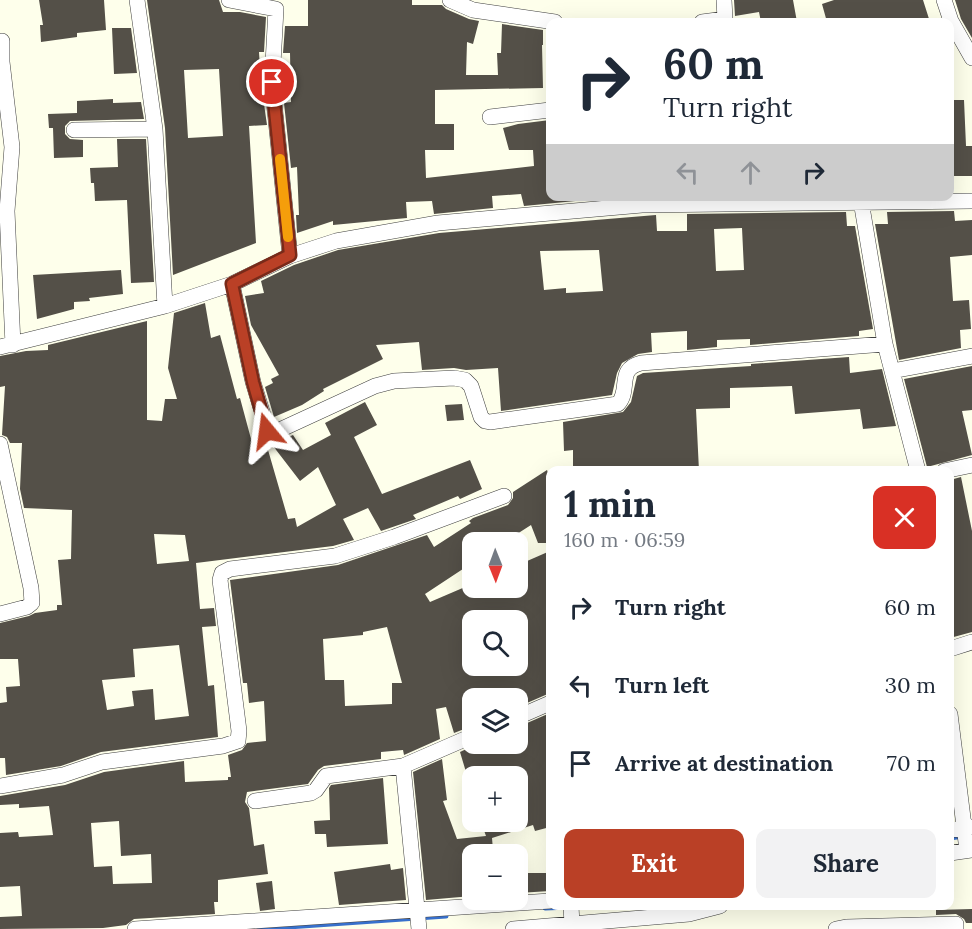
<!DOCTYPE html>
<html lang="en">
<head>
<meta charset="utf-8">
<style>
	:root { --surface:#fff; --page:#f2f2f3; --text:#1f2937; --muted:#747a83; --accent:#ba4026 }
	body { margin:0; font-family:Lora,serif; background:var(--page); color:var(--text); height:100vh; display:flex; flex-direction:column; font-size:22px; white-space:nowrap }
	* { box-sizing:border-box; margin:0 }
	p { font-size:20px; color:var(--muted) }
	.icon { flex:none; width:33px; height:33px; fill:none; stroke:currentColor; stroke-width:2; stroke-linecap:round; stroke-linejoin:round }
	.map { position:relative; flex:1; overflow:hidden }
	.sheet { position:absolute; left:546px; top:466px; width:408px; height:444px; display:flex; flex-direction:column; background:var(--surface); border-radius:12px; box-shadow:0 6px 24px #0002 }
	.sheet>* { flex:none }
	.guide { position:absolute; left:546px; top:18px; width:408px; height:183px; border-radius:12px; box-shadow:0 6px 24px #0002; background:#fff; color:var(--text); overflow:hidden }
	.needle { width:39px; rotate:179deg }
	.controls { position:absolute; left:462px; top:532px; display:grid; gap:12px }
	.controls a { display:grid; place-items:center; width:66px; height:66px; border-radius:12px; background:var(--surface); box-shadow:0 6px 24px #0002; font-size:30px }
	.pin { position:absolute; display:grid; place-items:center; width:51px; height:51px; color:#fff; margin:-26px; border:3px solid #fff; border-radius:50%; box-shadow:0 2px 6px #0007 }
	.me { position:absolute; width:66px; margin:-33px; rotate:344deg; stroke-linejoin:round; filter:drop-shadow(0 0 4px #0008) }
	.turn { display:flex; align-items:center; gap:21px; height:126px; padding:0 18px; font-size:27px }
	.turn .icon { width:78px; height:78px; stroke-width:2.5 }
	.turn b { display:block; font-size:42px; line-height:51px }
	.lanes { display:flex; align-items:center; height:57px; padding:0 18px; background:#0003; justify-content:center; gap:30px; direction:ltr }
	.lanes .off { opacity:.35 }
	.round { display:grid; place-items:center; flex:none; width:63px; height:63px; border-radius:12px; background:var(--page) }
	.summary { display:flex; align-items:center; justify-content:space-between; height:102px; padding:0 18px }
	h1 { font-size:36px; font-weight:700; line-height:45px }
	.action { display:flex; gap:12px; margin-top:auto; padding:12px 18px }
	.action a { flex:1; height:69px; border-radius:12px; background:var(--accent); color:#fff; font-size:24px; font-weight:700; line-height:69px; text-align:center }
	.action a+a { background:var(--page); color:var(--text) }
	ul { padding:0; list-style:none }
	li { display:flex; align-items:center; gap:18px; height:78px; padding:0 18px }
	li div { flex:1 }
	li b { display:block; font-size:22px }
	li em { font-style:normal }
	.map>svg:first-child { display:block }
</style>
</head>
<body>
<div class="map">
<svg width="972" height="929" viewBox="0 0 972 929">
	<rect width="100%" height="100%" fill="#feffeb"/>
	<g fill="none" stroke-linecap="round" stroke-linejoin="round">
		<path stroke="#3870cc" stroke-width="5" d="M950,838L963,836
			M545,908L569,907
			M259,929L446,916"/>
	</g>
	<path fill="#545048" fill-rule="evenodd" d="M39,0H104L106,30L77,33V37L41,42L40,25H43Z
		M147,0H219L223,12H240L266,17L264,52H259L262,104H264L267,125L249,126L256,243L173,275L165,128ZM219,69L223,136L188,138L184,70Z
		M308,0H412V5H442L446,9L469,19L479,21L473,44L467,42L466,75H498L497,53H501L502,24L543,30V45H542L543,88L435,90V124H454V150H425L426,178L534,166L533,150H509L503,128L518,124L550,120V196H627L524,206L521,194L492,196L493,208L434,214L432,201L406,202L407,218L333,225V221L297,233L296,215H299L297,167L291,168L284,103L291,102L290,53H283L285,26H308Z
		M734,0H793L797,22H761L759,12L735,16Z
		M834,0H923L930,22H827L822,4Z
		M955,0H972V38L961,19Z
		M112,28H131L137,73L114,74Z
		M113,99V103L141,102L144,119L70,121L65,126V134L70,139L83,140V157L54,158L53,128H49L48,114L77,113V101Z
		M950,100H964L966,146H972V176H950Z
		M117,139H146L154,282L131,283L127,200L95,201L94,183H91L90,168L118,167Z
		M954,211L955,221L972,220V255L950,257L953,301L969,300L971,329L960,330L961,348L899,360L875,224H888L887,212Z
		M846,212L847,226H855L873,329L859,331V336L750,345V339L717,340V347L687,350V331L651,333L652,352L638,354L622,363L617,373L612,395L501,411L498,368L466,370L454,368L422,370L419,342L376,345L383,359L323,389L324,391L302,405L274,417L265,387L273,383L271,379L279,375L251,325L245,296L264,293L261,281L294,265L338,250L439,233L656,215L657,231H687V214ZM742,228L744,270L716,271L714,229ZM599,250L603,291L566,293V288L544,290L540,251Z
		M121,270L123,294L89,298L90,301L74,302V309L37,319L33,275Z
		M205,303L211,338L220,335L237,399L240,398L254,450L266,443L288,519L295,518L297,527L336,505L318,467L300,481L270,442H277L293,435L303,450L331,435L325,423L365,402L377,425L354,437L382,494L470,460L482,489L460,499L458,496L413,515L416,519L381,531L368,508L343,519L354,540L333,546L196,563L200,609L214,608L216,626L202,627L208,686L214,685L218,737L101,752L61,766L6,775L5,758H0V703L7,702L6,687L20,686L18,659H0V623L29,616L35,613L57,610V605H62L58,560L71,559L72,510L24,508L20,489L22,443H10L7,437L2,435L5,386L0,387V356L26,351L48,350V345L147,321V420L162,421L165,399H177L168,368L174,313ZM154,534L185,535L189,561L157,564ZM179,645L189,716L155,720L153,689L132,691L134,706L107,710L102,680L135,677L133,649Z
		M849,357L850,373L882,369L896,426L863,429L860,409L795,414L792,386L730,388V408L696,409L699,471H573V450L564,451L563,422L623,412L631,402L637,376L643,373L751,366V364Z
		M972,366V410L962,411L972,455L927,467L904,379Z
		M462,404L464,420L447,421L445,405Z
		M547,470L550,478V543H538L531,525L503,543H472V563L425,594L430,602L472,584V591L518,588V565L550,551V693L520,706L518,699H472V726L454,733L446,707L436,709L440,739L404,755L403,750L381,752V759L324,766L318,770L308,784L247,792L245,802L249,808L254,846L264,844L268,874L218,880V902H214L215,914L134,919L126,925L103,928L0,929V917L22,916L20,886L0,887V833L18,832L19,837L53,835L49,806L19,808V804L0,805V796L65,785L104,772L184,761L185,782L228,780V777H231L228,755L242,750L247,743L266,741L264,701L249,703L247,683H243L230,580L338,565L427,535L434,547L471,523L469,521L473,518L508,505L513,498V492ZM518,612V667L478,674V666H472V616ZM387,627L402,683H392V704L345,706L344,680H325L323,639L363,635V632ZM119,821L121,856L151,854L152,883L113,884L112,866L94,867L91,823Z
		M961,477L972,531V632L950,638V592L954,594L953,553H950V480Z
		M550,713V808L546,809L550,827L535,831L533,825L492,838L493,850L472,852V896L426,900L413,772L442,759L447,800L443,801L457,839L486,836L481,822H518V774L507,777H472V782H469L460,752L477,744H518V727Z
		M383,778L388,844L327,847L326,834H315L314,821L330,820L329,788L331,785Z
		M390,864L391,870L403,868L406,900L339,905L334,872Z
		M518,873H550V891L518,893Z
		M272,881L275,909L260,911L256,883Z
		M972,909V923H966L964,919L956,914L936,915V910Z"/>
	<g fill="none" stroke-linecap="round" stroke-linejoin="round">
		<g stroke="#3f3f3f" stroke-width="16">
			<path id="street" d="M137,0L155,129L165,306
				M229,0L276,9L272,82L290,256
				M450,0L473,10L555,22
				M944,0L951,21L972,58
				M702,22L725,19L724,0
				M2,41V62L12,147L7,211L13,345
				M490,117L550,110
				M74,130L155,129
				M861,201L885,344L918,471
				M232,284L253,382L268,431L273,433L375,386L394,381L454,378L465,380L471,386L481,417L485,421L490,422L618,404C631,390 616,369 641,363L885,344
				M0,347L165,306L232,284L290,256L336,241L438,223L642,205L972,201
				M892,371L972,356
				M0,444L31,588L32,603L27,607L0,614
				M944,471L972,465
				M950,649L972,642
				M950,714L967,850
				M518,717L550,703
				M0,786L63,775L102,762L223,746L238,741L239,731L220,580L222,573L230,569L335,556L394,537L504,496
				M255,801L311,793L316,790L326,776L403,766
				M950,830L972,827
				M950,853L972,850
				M571,906L572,924
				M135,929L550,901
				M419,929L403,766L472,736
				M513,929L689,914L720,906
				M836,929L846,927L956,924V929"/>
		</g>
		<use href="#street" stroke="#fff" stroke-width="15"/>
	</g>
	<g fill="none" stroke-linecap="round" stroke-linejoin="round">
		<g stroke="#792a19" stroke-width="15">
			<path id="route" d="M267,431L253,382L232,284L290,255L272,82"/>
		</g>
		<use href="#route" stroke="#ba4026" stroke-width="10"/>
		<path stroke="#f59e0b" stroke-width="10" d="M280,159L288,237"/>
	</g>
</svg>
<div class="controls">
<a><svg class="needle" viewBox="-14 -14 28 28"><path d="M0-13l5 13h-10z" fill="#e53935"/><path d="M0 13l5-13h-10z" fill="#747a83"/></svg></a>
<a><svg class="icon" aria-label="search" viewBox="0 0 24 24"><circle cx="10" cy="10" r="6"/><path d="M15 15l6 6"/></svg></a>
<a><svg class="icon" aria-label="layers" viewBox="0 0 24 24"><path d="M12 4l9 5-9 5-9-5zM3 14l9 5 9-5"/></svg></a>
<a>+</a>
<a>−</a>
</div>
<div class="pin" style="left:272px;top:82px;background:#d93025"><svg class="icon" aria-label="arrive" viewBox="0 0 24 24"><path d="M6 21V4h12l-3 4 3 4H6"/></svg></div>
<svg class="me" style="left:267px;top:431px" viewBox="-20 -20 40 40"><path d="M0-17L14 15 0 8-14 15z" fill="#ba4026" stroke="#fff" stroke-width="4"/></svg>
<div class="guide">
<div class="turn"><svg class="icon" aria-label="right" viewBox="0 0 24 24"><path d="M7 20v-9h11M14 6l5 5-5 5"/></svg><div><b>60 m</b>Turn right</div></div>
<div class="lanes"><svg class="icon off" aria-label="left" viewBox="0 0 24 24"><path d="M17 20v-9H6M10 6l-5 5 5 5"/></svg><svg class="icon off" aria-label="ahead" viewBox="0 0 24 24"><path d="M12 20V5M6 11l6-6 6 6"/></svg><svg class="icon" aria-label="right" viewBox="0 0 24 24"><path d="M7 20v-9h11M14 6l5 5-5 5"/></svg></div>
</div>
<section class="sheet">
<div class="summary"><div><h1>1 min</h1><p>160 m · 06:59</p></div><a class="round" style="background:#d93025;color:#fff"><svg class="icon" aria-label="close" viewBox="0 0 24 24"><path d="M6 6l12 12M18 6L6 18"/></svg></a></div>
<ul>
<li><svg class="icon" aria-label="right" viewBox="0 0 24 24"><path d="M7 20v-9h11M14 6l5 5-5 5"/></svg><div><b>Turn right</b></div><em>60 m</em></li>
<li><svg class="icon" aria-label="left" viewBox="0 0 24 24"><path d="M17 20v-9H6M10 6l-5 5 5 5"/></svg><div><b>Turn left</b></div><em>30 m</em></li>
<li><svg class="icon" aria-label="arrive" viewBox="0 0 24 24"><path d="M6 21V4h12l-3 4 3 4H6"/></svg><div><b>Arrive at destination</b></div><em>70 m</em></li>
</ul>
<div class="action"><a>Exit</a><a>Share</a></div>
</section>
</div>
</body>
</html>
